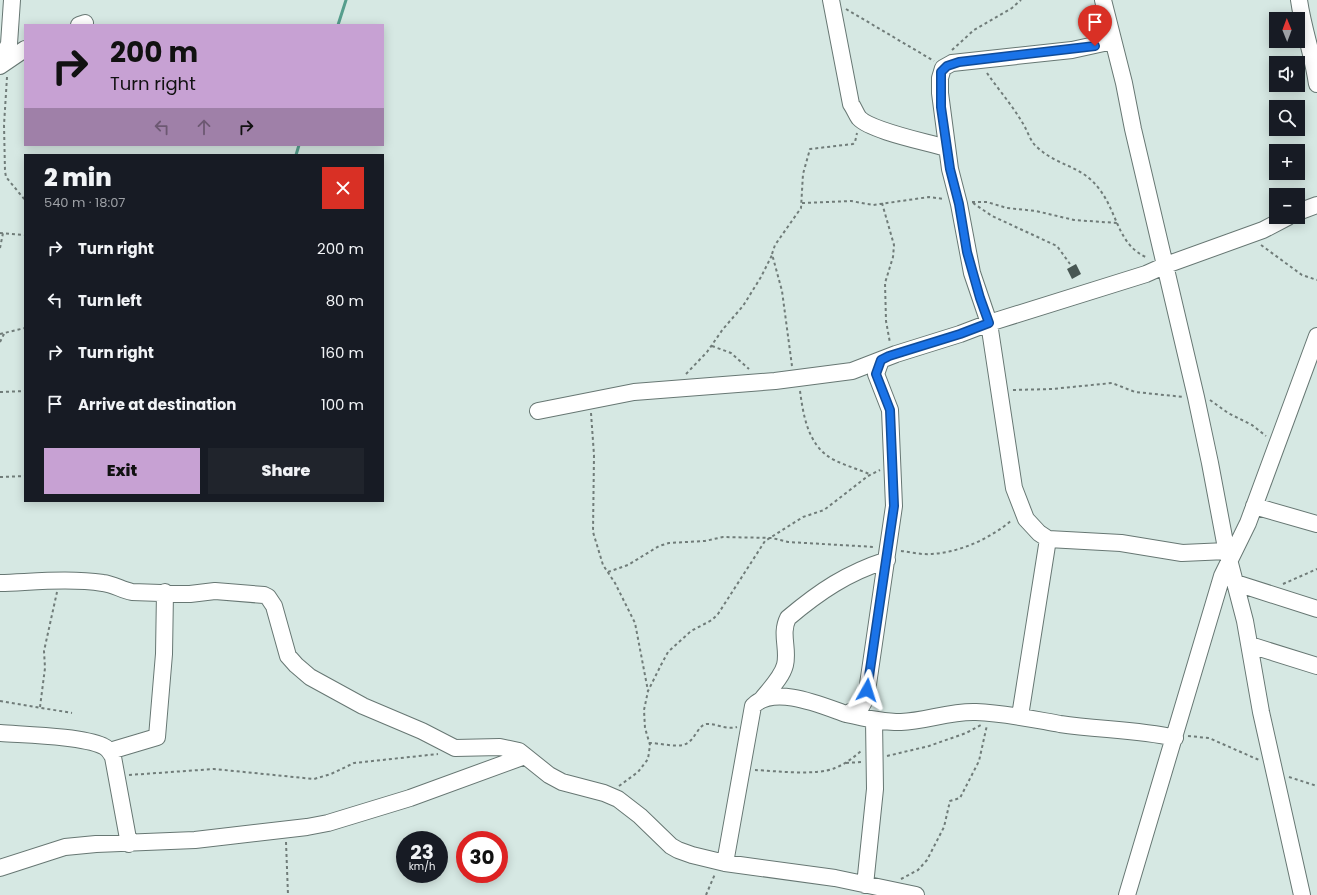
<!DOCTYPE html>
<html lang="en">
<head>
<meta charset="utf-8">
<style>
	:root { --surface:#171b24; --page:#20242c; --text:#f1f3f6; --muted:#9ea1a6; --accent:#c7a1d3 }
	body { margin:0; font-family:Poppins,sans-serif; background:var(--page); color:var(--text); height:100vh; display:flex; flex-direction:column; font-size:15px; white-space:nowrap }
	* { box-sizing:border-box; margin:0 }
	p { font-size:13px; color:var(--muted) }
	.icon { flex:none; width:22px; height:22px; fill:none; stroke:currentColor; stroke-width:2; stroke-linecap:round; stroke-linejoin:round }
	.map { position:relative; flex:1; overflow:hidden }
	.panel { position:absolute; left:24px; top:154px; width:360px; height:348px; display:flex; flex-direction:column; background:var(--surface); border-radius:0px; box-shadow:0 2px 10px #0003 }
	.panel>* { flex:none }
	.banner { position:absolute; left:24px; top:24px; width:360px; height:122px; border-radius:0px; box-shadow:0 2px 10px #0003; background:#c7a1d3; color:#111; overflow:hidden }
	.needle { width:26px; rotate:359deg }
	.controls { position:absolute; left:1269px; top:12px; display:grid; gap:8px }
	.controls a { display:grid; place-items:center; width:36px; height:36px; border-radius:0px; background:var(--surface); box-shadow:0 2px 10px #0003; font-size:20px }
	.speed { position:absolute; left:396px; top:831px; display:flex; gap:8px; font-size:20px; font-weight:700; text-align:center }
	.speed>* { display:grid; place-content:center; width:52px; height:52px; border-radius:50%; background:var(--surface); box-shadow:0 2px 10px #0003; line-height:1 }
	.speed small { font-size:10px; font-weight:400 }
	.speed .limit { border:6px solid #d22; background:#fff; color:#111 }
	.pin { position:absolute; display:grid; place-items:center; width:34px; height:34px; color:#fff; margin:-41px -17px; border-radius:50% 50% 50% 0; rotate:-45deg; box-shadow:0 0 4px #0007 }
	.pin .icon { rotate:45deg }
	.me { position:absolute; width:44px; margin:-22px; rotate:6deg; stroke-linejoin:round; filter:drop-shadow(0 0 3px #0008) }
	.turn { display:flex; align-items:center; gap:14px; height:84px; padding:0 20px; font-size:18px }
	.turn .icon { width:52px; height:52px; stroke-width:2.5 }
	.turn b { display:block; font-size:28px; line-height:34px }
	.lanes { display:flex; align-items:center; height:38px; padding:0 20px; background:#0003; justify-content:center; gap:20px; direction:ltr }
	.lanes .off { opacity:.35 }
	.round { display:grid; place-items:center; flex:none; width:42px; height:42px; border-radius:0px; background:var(--page) }
	.summary { display:flex; align-items:center; justify-content:space-between; height:68px; padding:0 20px }
	h1 { font-size:24px; font-weight:800; line-height:30px }
	.action { display:flex; gap:8px; margin-top:auto; padding:8px 20px }
	.action a { flex:1; height:46px; border-radius:0px; background:var(--accent); color:#111; font-size:16px; font-weight:800; line-height:46px; text-align:center }
	.action a+a { background:var(--page); color:var(--text) }
	ul { padding:0; list-style:none }
	li { display:flex; align-items:center; gap:12px; height:52px; padding:0 20px }
	li div { flex:1 }
	li b { display:block; font-size:15px }
	li em { font-style:normal }
	.map>svg:first-child { display:block }
</style>
</head>
<body>
<div class="map">
<svg width="1317" height="895" viewBox="0 0 1317 895">
	<rect width="100%" height="100%" fill="#d6e8e3"/>
	<g fill="none" stroke-linecap="round" stroke-linejoin="round">
		<path stroke="#569e8d" stroke-width="3" d="M338,25L346,0
			M296,155L299,145"/>
	</g>
	<path fill="#485753" d="M1076,264L1081,274L1072,279L1067,269Z"/>
	<g fill="none" stroke-linecap="round" stroke-linejoin="round">
		<g stroke="#677773" stroke-width="18">
			<path id="minor" d="M831,0L851,104C854,108 856,114 859,118C871,131 927,142 946,148
				M1103,0L1124,83L1133,129L1196,397L1210,463L1226,548L1245,621L1261,712L1302,895
				M1299,0C1303,29 1313,55 1317,84
				M79,25L85,23
				M1113,41L1072,50L952,63L943,68L940,78V93L950,169L959,204L972,273L989,323L1014,488L1026,519L1039,533L1048,539L1121,543L1182,553L1227,551
				M0,62L9,44L12,0
				M0,66L25,49
				M1298,212L1317,205
				M538,411L634,392L775,381L852,371L896,354L960,334L989,323L1146,274L1166,265L1263,230L1288,217
				M1254,506L1317,524
				M0,583C33,582 70,578 103,583C113,584 122,590 132,592L190,594L215,591L264,595L268,597L274,606L288,656L296,665L310,677L363,706L422,731L455,748L500,747L519,751L549,775L562,782L604,793L618,799L640,816L671,846L678,850L692,855L725,863L835,878L916,895
				M1236,583L1317,609
				M1250,645L1317,666
				M762,699C770,689 782,677 785,665C789,649 780,634 788,618C820,591 847,573 887,560
				M846,714C864,718 882,722 901,722C926,721 950,711 976,712C1005,713 1032,719 1060,724C1099,730 1137,729 1175,738
				M1020,716L1048,539
				M0,733C26,735 81,736 103,746C108,748 110,752 113,757L129,844
				M110,751L157,737L164,654L165,592
				M725,863L753,706C774,684 823,706 846,714L861,707L866,698L894,506L890,410L876,374L881,360
				M0,868L65,847L96,844L195,840L307,827L328,823L410,798L525,756
				M865,885L875,789L874,720
				M1127,895L1222,576L1248,523L1317,336"/>
		</g>
		<path stroke="#707c79" stroke-width="2" stroke-dasharray="3 3" stroke-linecap="butt" d="M846,9L934,61
			M952,50L974,30L1012,8L1021,0
			M987,73C998,89 1012,105 1022,122C1028,131 1030,142 1038,148C1059,167 1082,165 1100,190C1118,214 1118,246 1148,258
			M7,77L4,125L5,171L6,177L25,200
			M972,202H987L1007,208L1036,211L1074,220L1117,223
			M802,203L851,201L873,205L929,197L944,199
			M882,203L894,245L893,257L885,283L886,321L890,343
			M973,203L992,216L1057,246L1070,264
			M0,233L25,235
			M1261,245L1302,275L1317,280
			M0,248L3,233
			M0,334L25,328
			M0,342L5,332
			M712,346L731,353L749,369
			M792,366L782,291L772,254L775,245L801,208L803,174L810,149L853,144L855,142L857,133
			M686,374L707,352L723,329L743,306L761,277L772,255
			M1013,390L1052,389L1112,383L1135,392L1184,397
			M800,391C803,413 807,439 825,454C837,464 857,468 871,475
			M0,392L25,391
			M1210,400L1228,413L1252,425L1266,436
			M591,413L594,455L593,532L603,565L615,583L635,623L648,691
			M0,477L25,476
			M901,551C911,552 922,555 932,554C961,552 991,538 1012,520
			M608,572L628,565L659,546L669,543L705,541L723,537L772,538L788,542L875,547
			M1283,584L1317,569
			M0,701L72,713
			M40,707L45,668L44,651L57,592
			M1188,736L1209,738L1259,760
			M649,743C659,743 674,747 683,745C695,742 697,726 706,724C716,723 724,730 737,727
			M887,756L929,746L966,733L981,725
			M846,763L861,762
			M755,770C777,771 815,776 835,768C845,764 853,758 861,751
			M129,775L214,769L314,779L331,774L354,763L438,754
			M1289,777L1317,786
			M619,786L638,772L648,759L650,745L645,728L644,710L648,691L661,665L668,652L691,631L712,620L718,614L765,541L803,517L824,510L868,476L880,470
			M286,842L288,895
			M901,879L918,870L927,860L944,827L950,801L960,798L979,761L987,725
			M706,895L715,874"/>
		<use href="#minor" stroke="#fff" stroke-width="16"/>
	</g>
	<g fill="none" stroke-linecap="round" stroke-linejoin="round">
		<g stroke="#114b97" stroke-width="10">
			<path id="route" d="M867,690L894,506L890,410L876,374L881,360L889,356L960,334L989,323L980,298L967,252L959,204L950,169L941,107V72L947,66L959,62L1095,46"/>
		</g>
		<use href="#route" stroke="#1a73e8" stroke-width="7"/>
	</g>
</svg>
<div class="controls">
<a><svg class="needle" viewBox="-14 -14 28 28"><path d="M0-13l5 13h-10z" fill="#e53935"/><path d="M0 13l5-13h-10z" fill="#9ea1a6"/></svg></a>
<a><svg class="icon" aria-label="sound" viewBox="0 0 24 24"><path d="M4 9h4l5-4v14l-5-4H4zM17 9q2 3 0 6"/></svg></a>
<a><svg class="icon" aria-label="search" viewBox="0 0 24 24"><circle cx="10" cy="10" r="6"/><path d="M15 15l6 6"/></svg></a>
<a>+</a>
<a>−</a>
</div>
<div class="speed"><div>23<small>km/h</small></div><div class="limit">30</div></div>
<div class="pin" style="left:1095px;top:46px;background:#d93025"><svg class="icon" aria-label="arrive" viewBox="0 0 24 24"><path d="M6 21V4h12l-3 4 3 4H6"/></svg></div>
<svg class="me" style="left:867px;top:690px" viewBox="-20 -20 40 40"><path d="M0-17L14 15 0 8-14 15z" fill="#1a73e8" stroke="#fff" stroke-width="4"/></svg>
<div class="banner">
<div class="turn"><svg class="icon" aria-label="right" viewBox="0 0 24 24"><path d="M7 20v-9h11M14 6l5 5-5 5"/></svg><div><b>200 m</b>Turn right</div></div>
<div class="lanes"><svg class="icon off" aria-label="left" viewBox="0 0 24 24"><path d="M17 20v-9H6M10 6l-5 5 5 5"/></svg><svg class="icon off" aria-label="ahead" viewBox="0 0 24 24"><path d="M12 20V5M6 11l6-6 6 6"/></svg><svg class="icon" aria-label="right" viewBox="0 0 24 24"><path d="M7 20v-9h11M14 6l5 5-5 5"/></svg></div>
</div>
<section class="panel">
<div class="summary"><div><h1>2 min</h1><p>540 m · 18:07</p></div><a class="round" style="background:#d93025;color:#fff"><svg class="icon" aria-label="close" viewBox="0 0 24 24"><path d="M6 6l12 12M18 6L6 18"/></svg></a></div>
<ul>
<li><svg class="icon" aria-label="right" viewBox="0 0 24 24"><path d="M7 20v-9h11M14 6l5 5-5 5"/></svg><div><b>Turn right</b></div><em>200 m</em></li>
<li><svg class="icon" aria-label="left" viewBox="0 0 24 24"><path d="M17 20v-9H6M10 6l-5 5 5 5"/></svg><div><b>Turn left</b></div><em>80 m</em></li>
<li><svg class="icon" aria-label="right" viewBox="0 0 24 24"><path d="M7 20v-9h11M14 6l5 5-5 5"/></svg><div><b>Turn right</b></div><em>160 m</em></li>
<li><svg class="icon" aria-label="arrive" viewBox="0 0 24 24"><path d="M6 21V4h12l-3 4 3 4H6"/></svg><div><b>Arrive at destination</b></div><em>100 m</em></li>
</ul>
<div class="action"><a>Exit</a><a>Share</a></div>
</section>
</div>
</body>
</html>
